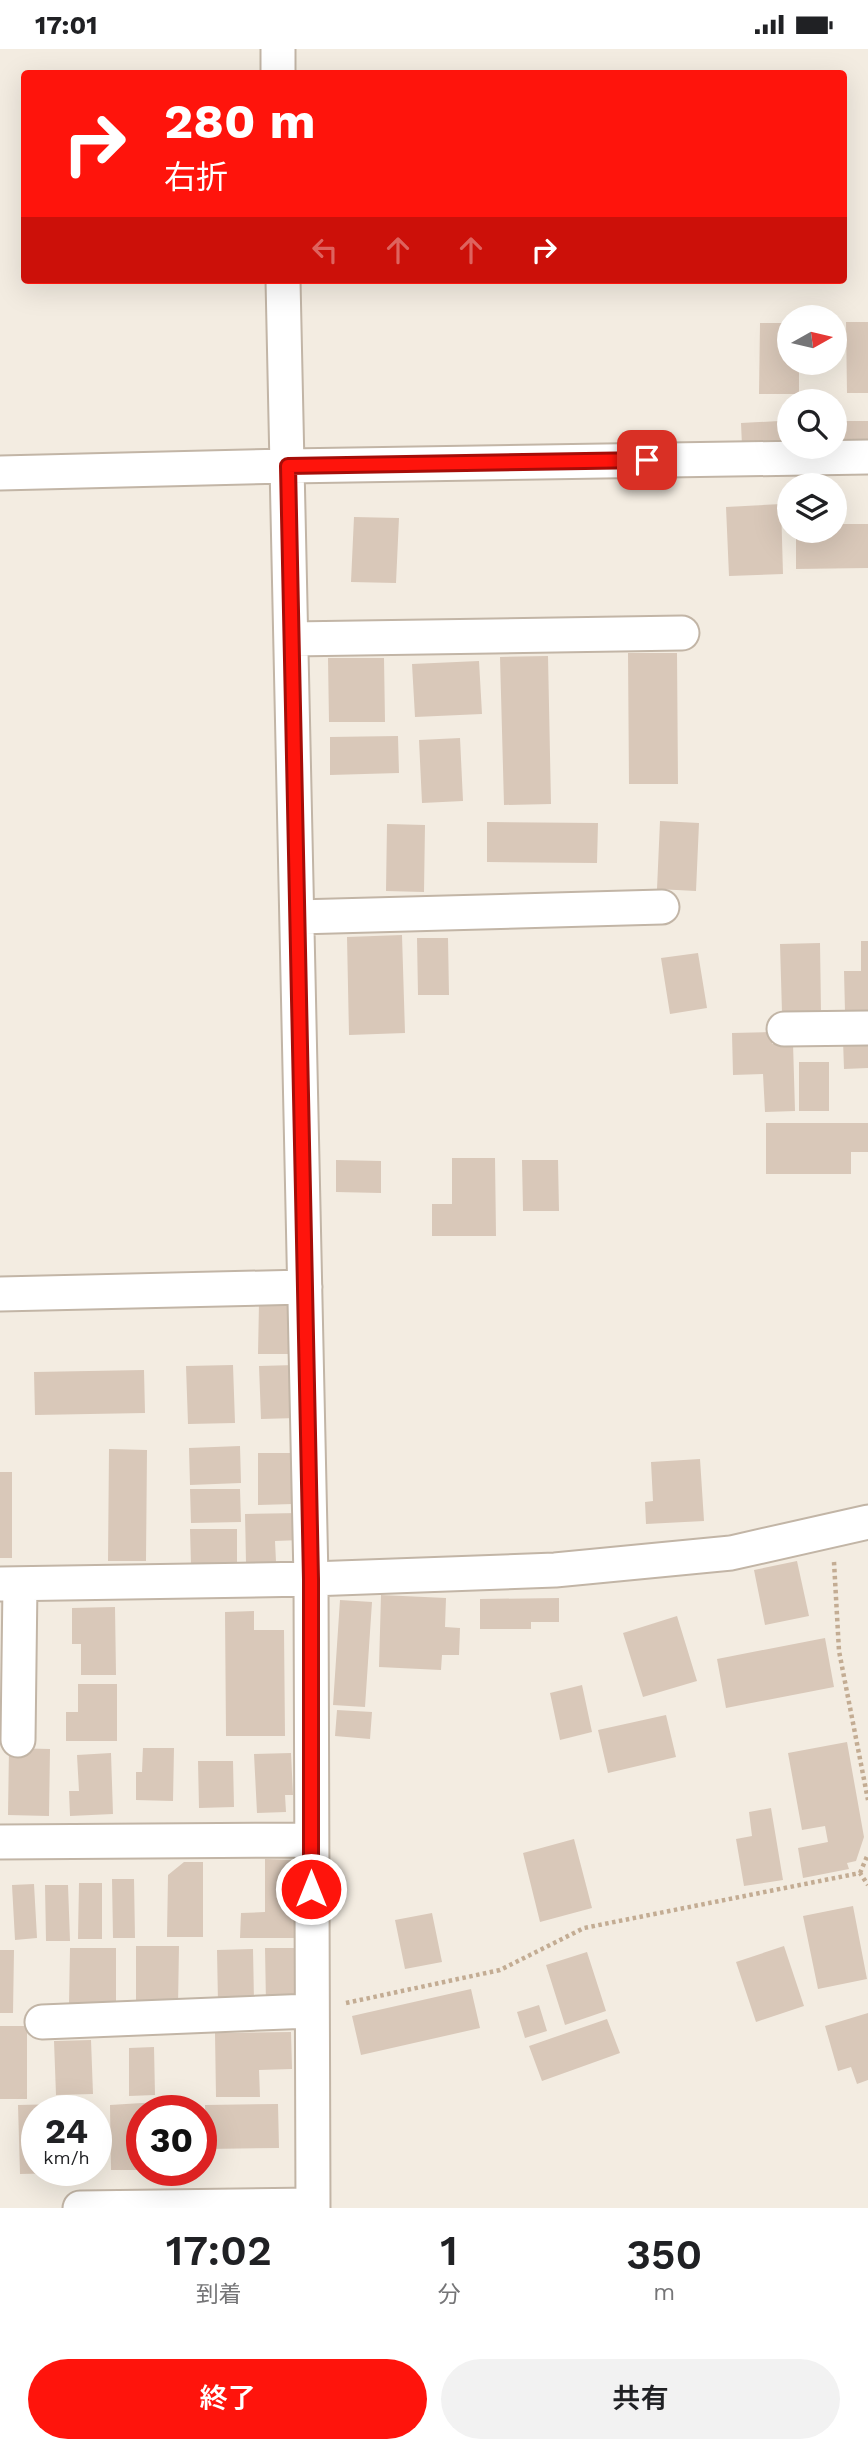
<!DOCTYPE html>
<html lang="ja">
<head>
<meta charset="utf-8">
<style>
	:root { --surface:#fff; --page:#f2f2f2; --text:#202124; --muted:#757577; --accent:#ff140c }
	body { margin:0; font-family:"Work Sans","Noto Sans JP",sans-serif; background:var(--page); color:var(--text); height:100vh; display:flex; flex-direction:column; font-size:26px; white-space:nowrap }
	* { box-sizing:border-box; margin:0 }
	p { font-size:23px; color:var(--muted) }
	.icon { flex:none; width:38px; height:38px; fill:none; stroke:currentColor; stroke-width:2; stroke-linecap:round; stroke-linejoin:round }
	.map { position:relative; height:2159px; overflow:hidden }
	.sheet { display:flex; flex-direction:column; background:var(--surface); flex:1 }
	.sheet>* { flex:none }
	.hud { position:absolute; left:21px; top:21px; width:826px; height:214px; border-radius:7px; box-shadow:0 7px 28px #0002; background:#ff140c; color:#fff; overflow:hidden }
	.needle { width:46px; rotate:82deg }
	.fabs { position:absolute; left:777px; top:256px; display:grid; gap:14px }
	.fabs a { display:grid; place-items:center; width:70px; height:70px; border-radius:50%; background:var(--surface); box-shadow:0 7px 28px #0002; font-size:35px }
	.speed { position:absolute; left:21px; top:2046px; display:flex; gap:14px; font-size:35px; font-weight:700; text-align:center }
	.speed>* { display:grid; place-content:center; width:91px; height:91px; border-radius:50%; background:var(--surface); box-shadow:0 7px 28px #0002; line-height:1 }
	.speed small { font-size:18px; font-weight:400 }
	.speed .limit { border:10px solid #d22; background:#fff; color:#111 }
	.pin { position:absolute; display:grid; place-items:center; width:60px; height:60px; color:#fff; margin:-30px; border-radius:14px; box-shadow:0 4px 10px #0006 }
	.me { position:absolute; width:77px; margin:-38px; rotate:0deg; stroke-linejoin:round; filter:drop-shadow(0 0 5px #0008) }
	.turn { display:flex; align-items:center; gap:24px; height:147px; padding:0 28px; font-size:32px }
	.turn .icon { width:91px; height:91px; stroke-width:2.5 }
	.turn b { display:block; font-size:49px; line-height:60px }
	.lanes { display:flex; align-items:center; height:66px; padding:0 28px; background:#0003; justify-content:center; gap:35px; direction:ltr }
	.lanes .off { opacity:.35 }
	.eta { display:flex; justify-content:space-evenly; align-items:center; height:119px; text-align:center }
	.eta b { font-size:42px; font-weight:600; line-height:49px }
	.primary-button { display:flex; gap:14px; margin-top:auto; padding:14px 28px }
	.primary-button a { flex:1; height:80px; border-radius:42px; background:var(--accent); color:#fff; font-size:28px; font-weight:600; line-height:80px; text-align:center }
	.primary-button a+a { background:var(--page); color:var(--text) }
	.status { display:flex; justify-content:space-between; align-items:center; height:49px; padding:0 35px; background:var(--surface); direction:ltr }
	.status svg { height:19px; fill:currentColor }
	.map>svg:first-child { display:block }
</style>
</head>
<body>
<div class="status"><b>17:01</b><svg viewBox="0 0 49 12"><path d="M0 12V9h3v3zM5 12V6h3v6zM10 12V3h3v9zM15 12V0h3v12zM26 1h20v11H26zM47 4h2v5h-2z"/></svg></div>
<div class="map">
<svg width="868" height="2159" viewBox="0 0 868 2159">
	<rect width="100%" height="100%" fill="#f3ece1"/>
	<path fill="#d9c8b9" d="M846,273H868V344H847Z
		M760,274H789V313H799V345H759Z
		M779,372L781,395L742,397L741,374Z
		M835,372H868V396H835Z
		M781,455L783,525L729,527L726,458Z
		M354,468L399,469L396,534L351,533Z
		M835,475H868V519L796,520V481H835Z
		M628,604H677L678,735H629Z
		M548,607L551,755L504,756L500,608Z
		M328,609H384L385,673H329Z
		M479,612L482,665L415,668L412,615Z
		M398,687L399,724L330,726V688Z
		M460,689L463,752L422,754L419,691Z
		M660,772L699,774L696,842L657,840Z
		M487,773L598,774L597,814L487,813Z
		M387,775L425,776L424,843L386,842Z
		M402,886L405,984L349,986L347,888Z
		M417,889H448L449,946H418Z
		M861,892H868V962L845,963L844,922H861Z
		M820,894L821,964H782L780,895Z
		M698,904L707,959L670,965L661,909Z
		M772,983V995L793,994L795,1062L765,1063L763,1025L733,1026L732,984Z
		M868,990V1019L844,1020L843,991Z
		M799,1013H829V1062H799Z
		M766,1074H868V1103H851V1125H766Z
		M452,1109H495L496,1187H432V1155H452Z
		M336,1111L381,1112V1144L336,1143Z
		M522,1111H558L559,1162H523Z
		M259,1254H297V1305H258Z
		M233,1316L235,1374L188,1375L186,1317Z
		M295,1316L297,1369L261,1370L259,1317Z
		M144,1321L145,1364L35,1366L34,1323Z
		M240,1397L241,1434L190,1436L189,1399Z
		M109,1400L147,1401L146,1512H108Z
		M258,1404H292L293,1455L258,1456Z
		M700,1410L704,1472L646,1475L645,1453L653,1452L651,1413Z
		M0,1423H12V1509H0Z
		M190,1440H240L241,1473L191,1474Z
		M300,1464L301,1491L275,1492L276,1513L246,1514L245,1465Z
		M190,1480H237V1515L191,1516Z
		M797,1512L809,1567L765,1576L754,1521Z
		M381,1546L446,1549L445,1578L460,1579L459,1606H442L441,1621L379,1618Z
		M559,1549V1573H531V1580H480V1550Z
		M340,1551L372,1553L365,1658L333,1656Z
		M115,1558L116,1626H81V1595H72V1559Z
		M254,1562V1581H284L285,1687H226L225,1563Z
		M677,1567L697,1632L643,1648L623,1584Z
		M825,1589L834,1638L726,1659L717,1610Z
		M78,1635H117V1692H66V1663H78Z
		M582,1636L592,1683L560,1691L550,1644Z
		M337,1661L372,1663L370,1690L335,1687Z
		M666,1666L676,1708L608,1724L598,1681Z
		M847,1693L864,1788L856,1812L847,1814L849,1820L803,1829L798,1799L828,1793L825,1777L802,1781L788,1704Z
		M9,1699L50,1700L49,1767L8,1766Z
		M143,1699H174L173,1752L136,1751V1723H142Z
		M111,1704L113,1765L70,1767L69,1742H79L77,1706Z
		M291,1704L293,1746H285L286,1763L257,1764L254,1705Z
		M198,1712H233L234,1758L199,1759Z
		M771,1759L783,1831L744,1837L736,1790L752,1787L749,1763Z
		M574,1790L592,1859L540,1873L523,1804Z
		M265,1810L296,1811V1889H240L241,1864L265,1863Z
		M184,1813H203V1888H167L168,1826Z
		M112,1830H134L135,1889H113Z
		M79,1834H102V1890H78Z
		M34,1835L37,1889L15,1891L12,1836Z
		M45,1836H68L70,1892H46Z
		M853,1857L867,1930L818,1940L803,1867Z
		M432,1864L442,1913L405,1920L395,1871Z
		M136,1897H179L178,1957H136Z
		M784,1897L804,1957L756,1973L736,1913Z
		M70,1899H116V1957L69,1956Z
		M265,1899H297V1955H266Z
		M253,1900L254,1953L218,1954L217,1901Z
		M0,1901H14L13,1964H0Z
		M587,1903L606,1962L565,1976L546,1916Z
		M471,1940L480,1979L361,2006L352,1967Z
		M539,1956L547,1982L525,1989L517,1963Z
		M868,1964V2031L857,2035L851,2018L838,2022L825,1977Z
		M607,1970L620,2004L542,2032L529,1997Z
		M0,1977H27V2050H0Z
		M291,1983L292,2020L259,2021L260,2048H216L215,1984Z
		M91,1991L93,2045L56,2046L54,1992Z
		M154,1998L155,2046L129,2047V1999Z
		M158,2053V2062H142V2121H111L110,2056Z
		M63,2055V2062H37V2121H64V2124L20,2125L18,2056Z
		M278,2055L279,2099L206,2100L205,2056Z"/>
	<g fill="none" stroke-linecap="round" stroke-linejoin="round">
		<g stroke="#c2b5a6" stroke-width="37">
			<path id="minor" d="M278,0V24
				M283,231L311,1530L313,2159
				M0,424L288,417L868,408
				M291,590L682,584
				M297,868L662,858
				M784,980L868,979
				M0,1245L305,1238
				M0,1535L311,1530L555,1521L731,1504L868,1473
				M18,1691L20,1535
				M0,1793L311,1791
				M42,1973L311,1962
				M80,2159L313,2156"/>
		</g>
		<path stroke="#c3ac93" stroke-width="4.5" stroke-dasharray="3.5 3.5" stroke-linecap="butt" d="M834,1513L839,1602L868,1751
			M860,1824L868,1805
			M346,1954L500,1921L584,1879L860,1824L868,1836"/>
		<use href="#minor" stroke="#fff" stroke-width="33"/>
	</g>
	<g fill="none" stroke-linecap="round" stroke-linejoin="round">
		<g stroke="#a60d08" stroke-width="18">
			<path id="route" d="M311,1840V1530L288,417L647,411"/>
		</g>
		<use href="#route" stroke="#ff140c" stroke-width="12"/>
	</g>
</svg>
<div class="fabs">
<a><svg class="needle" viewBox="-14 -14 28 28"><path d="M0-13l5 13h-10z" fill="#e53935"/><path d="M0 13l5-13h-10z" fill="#757577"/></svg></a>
<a><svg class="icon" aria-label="search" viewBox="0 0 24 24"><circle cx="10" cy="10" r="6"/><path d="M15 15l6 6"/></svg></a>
<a><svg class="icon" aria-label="layers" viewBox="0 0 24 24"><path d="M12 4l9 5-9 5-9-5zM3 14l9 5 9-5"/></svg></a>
</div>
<div class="speed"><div>24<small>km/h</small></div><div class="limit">30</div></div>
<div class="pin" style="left:647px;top:411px;background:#d93025"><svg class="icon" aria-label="arrive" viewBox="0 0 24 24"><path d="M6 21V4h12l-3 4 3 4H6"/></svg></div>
<svg class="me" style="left:311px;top:1840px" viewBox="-20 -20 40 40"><circle r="17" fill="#ff140c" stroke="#fff" stroke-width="3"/><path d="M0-11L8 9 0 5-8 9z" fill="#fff"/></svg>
<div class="hud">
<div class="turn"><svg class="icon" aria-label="right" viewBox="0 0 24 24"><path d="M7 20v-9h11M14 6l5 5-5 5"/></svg><div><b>280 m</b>右折</div></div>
<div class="lanes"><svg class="icon off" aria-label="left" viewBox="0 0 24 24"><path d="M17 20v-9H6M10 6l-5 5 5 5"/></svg><svg class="icon off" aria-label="ahead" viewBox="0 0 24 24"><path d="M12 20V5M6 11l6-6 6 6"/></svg><svg class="icon off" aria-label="ahead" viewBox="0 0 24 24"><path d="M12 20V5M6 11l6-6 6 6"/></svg><svg class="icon" aria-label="right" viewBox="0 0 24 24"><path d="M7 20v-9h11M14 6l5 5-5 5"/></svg></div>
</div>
</div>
<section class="sheet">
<div class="eta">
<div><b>17:02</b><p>到着</p></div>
<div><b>1</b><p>分</p></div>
<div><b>350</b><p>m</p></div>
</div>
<div class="primary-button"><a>終了</a><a>共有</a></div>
</section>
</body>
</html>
